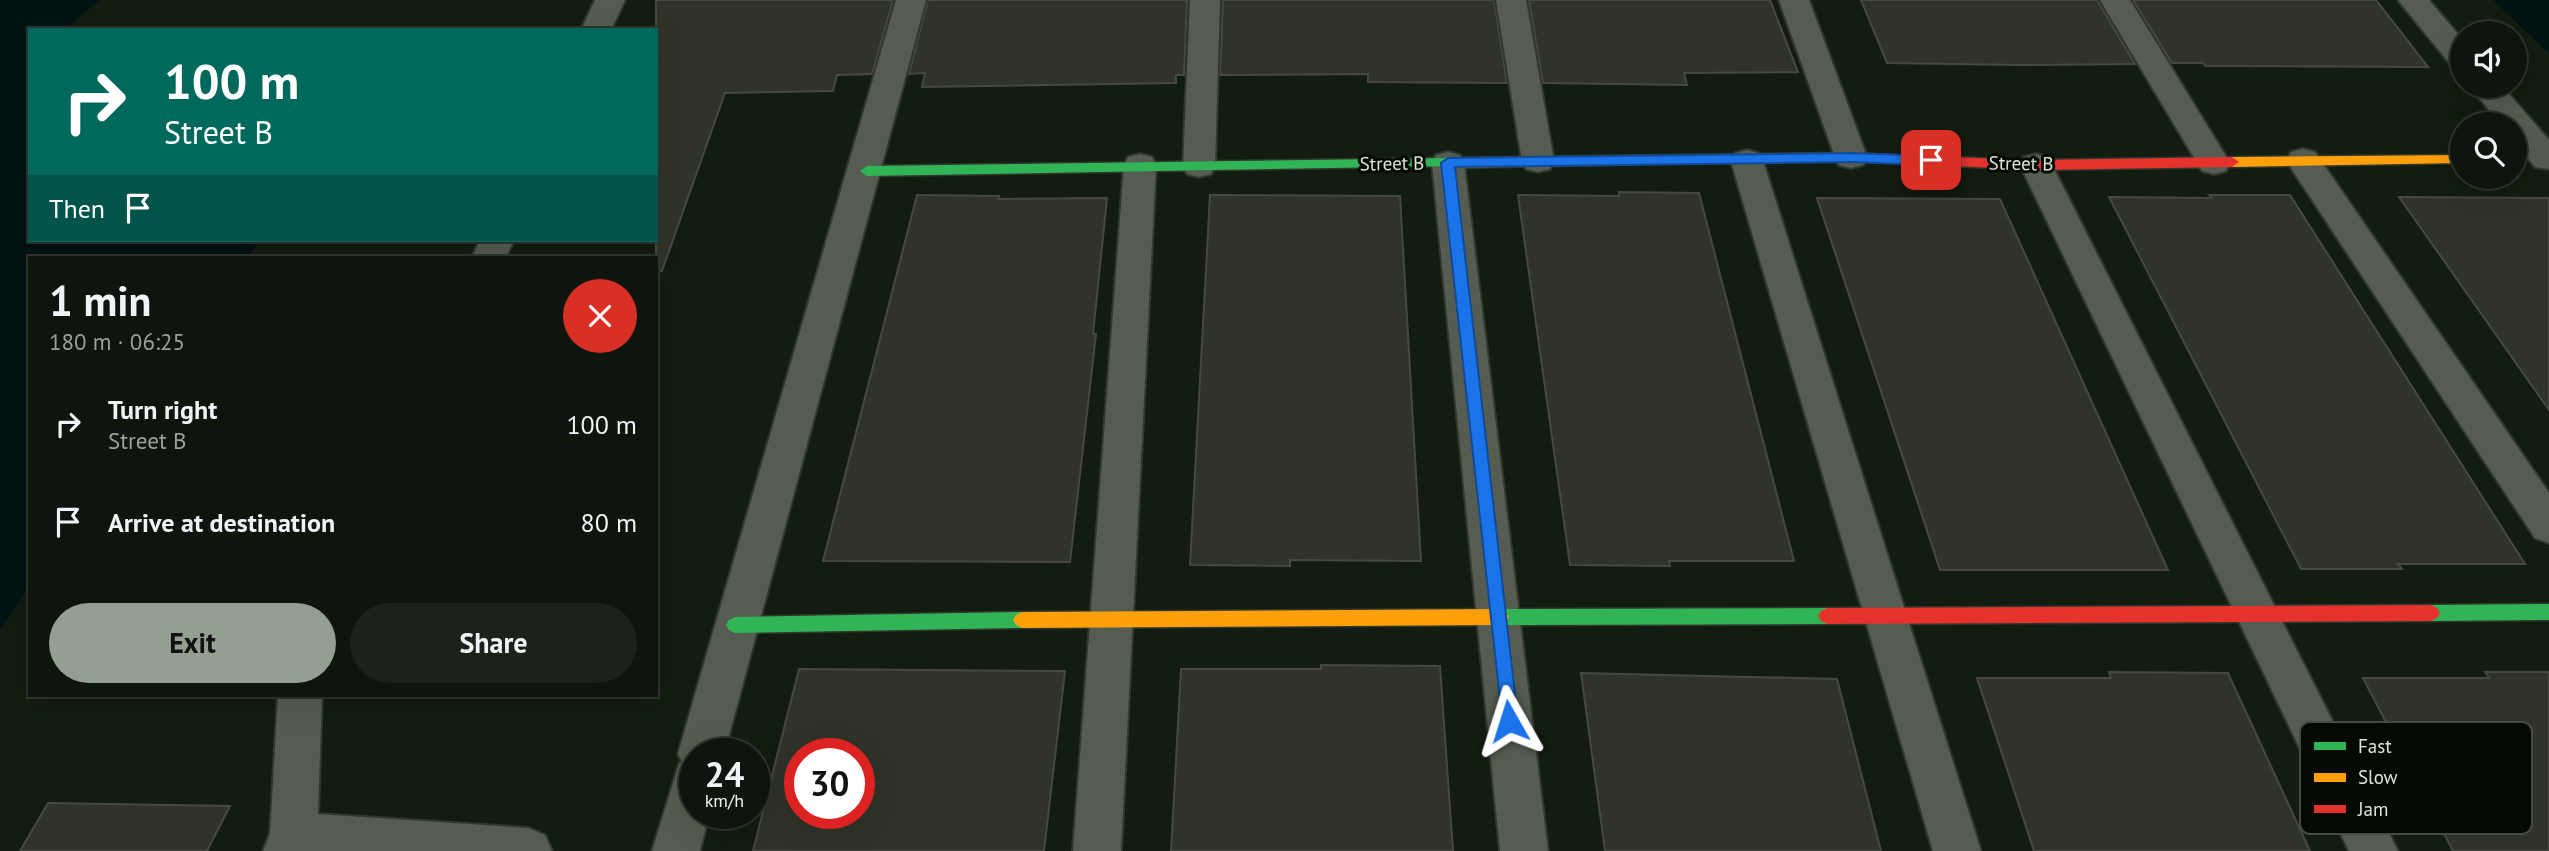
<!DOCTYPE html>
<html lang="en">
<head>
<meta charset="utf-8">
<style>
	:root { --surface:#0e150c; --page:#1c221a; --text:#f1f3f6; --muted:#9b9f9d; --line:#2e342d; --accent:#949f91 }
	body { margin:0; font-family:"PT Sans",sans-serif; background:var(--page); color:var(--text); height:100vh; display:flex; flex-direction:column; font-size:26px; white-space:nowrap }
	* { box-sizing:border-box; margin:0 }
	p { font-size:23px; color:var(--muted) }
	.icon { flex:none; width:38px; height:38px; fill:none; stroke:currentColor; stroke-width:2; stroke-linecap:round; stroke-linejoin:round }
	.map { position:relative; flex:1; overflow:hidden }
	.panel { position:absolute; left:28px; top:256px; width:630px; height:441px; display:flex; flex-direction:column; background:var(--surface); border-radius:0px; box-shadow:0 7px 28px #0002,0 0 0 2px var(--line) }
	.panel>* { flex:none }
	.hud { position:absolute; left:28px; top:28px; width:630px; height:214px; border-radius:0px; box-shadow:0 7px 28px #0002,0 0 0 2px var(--line); background:#00695c; color:#fff; overflow:hidden }
	.tools { position:absolute; left:2450px; top:21px; display:grid; gap:14px }
	.tools a { display:grid; place-items:center; width:77px; height:77px; border-radius:50%; background:var(--surface); box-shadow:0 7px 28px #0002,0 0 0 2px var(--line); font-size:35px }
	.speed { position:absolute; left:679px; top:738px; display:flex; gap:14px; font-size:35px; font-weight:700; text-align:center }
	.speed>* { display:grid; place-content:center; width:91px; height:91px; border-radius:50%; background:var(--surface); box-shadow:0 7px 28px #0002,0 0 0 2px var(--line); line-height:1 }
	.speed small { font-size:18px; font-weight:400 }
	.speed .limit { border:10px solid #d22; background:#fff; color:#111 }
	.pin { position:absolute; display:grid; place-items:center; width:60px; height:60px; color:#fff; margin:-30px; border-radius:14px; box-shadow:0 4px 10px #0006 }
	.me { position:absolute; width:77px; margin:-38px; rotate:354deg; stroke-linejoin:round; filter:drop-shadow(0 0 5px #0008) }
	.turn { display:flex; align-items:center; gap:24px; height:147px; padding:0 21px; font-size:32px }
	.turn .icon { width:91px; height:91px; stroke-width:2.5 }
	.turn b { display:block; font-size:49px; line-height:60px }
	.then { display:flex; align-items:center; height:66px; padding:0 21px; background:#0003; gap:14px; font-size:26px }
	.round { display:grid; place-items:center; flex:none; width:74px; height:74px; border-radius:37px; background:var(--page) }
	.head { display:flex; align-items:center; justify-content:space-between; height:119px; padding:0 21px }
	h1 { font-size:42px; font-weight:700; line-height:52px }
	.button { display:flex; gap:14px; margin-top:auto; padding:14px 21px }
	.button a { flex:1; height:80px; border-radius:42px; background:var(--accent); color:#111; font-size:28px; font-weight:700; line-height:80px; text-align:center }
	.button a+a { background:var(--page); color:var(--text) }
	ul { padding:0; list-style:none }
	li { display:flex; align-items:center; gap:21px; height:98px; padding:0 21px }
	li div { flex:1 }
	li b { display:block; font-size:26px }
	li em { font-style:normal }
	.map>svg:first-child { display:block }
</style>
</head>
<body>
<div class="map">
<svg width="2549" height="851" viewBox="0 0 2549 851">
	<rect width="100%" height="100%" fill="#131c10"/>
	<path fill="#021314" d="M0,0H100L72,23L68,30H30V240H260L248,257H30V585L0,630Z
		M2493,0H2549V53Z"/>
	<path fill="#303428" stroke="#464a3e" stroke-width="2" fill-rule="evenodd" d="M656,0H893L872,74L837,75L833,91L725,93L662,271L656,270Z
		M928,0H1187L1184,75H1176V83L922,87L925,73L909,74Z
		M1223,0H1494L1507,83L1368,82V74L1220,75Z
		M1529,0H1770L1798,72L1684,73L1687,85L1543,83Z
		M1861,0H2097L2135,64L2020,65L1887,63Z
		M2133,0H2376L2428,67L2205,66L2203,63H2172Z
		M1619,192L1699,193L1794,561H1669L1670,566L1570,565L1518,195L1619,196Z
		M917,195L999,196L998,199L1107,198L1093,334H1096L1070,562L823,561Z
		M1210,195L1400,196L1421,561L1290,560V566L1190,565Z
		M2209,195H2290L2525,564H2398L2402,569H2301L2109,197L2212,198Z
		M2399,197L2549,198V410Z
		M1817,198L2000,199L2168,570H1940Z
		M1321,665L1440,666L1453,851H1171L1181,669H1321Z
		M799,669L1065,671L1044,851H753ZM800,754H859V814H800Z
		M2109,672L2228,673L2310,851H2034L1977,678H2111Z
		M2485,672H2549V851H2453L2363,678H2489Z
		M1581,673L1837,679L1881,851H1605Z
		M48,803L230,806L207,851H20Z"/>
	<g fill="none" stroke-linecap="round" stroke-linejoin="round">
		<g stroke="#30372e" stroke-width="4">
			<path id="street" d="M595,0H625L611,30H581Z
				M896,0H926L724,754H695V814H709L700,851H652L679,764L682,762L678,754L705,660Z
				M1190,0H1220L1215,166L1211,174L1199,177L1187,174L1183,166Z
				M1496,0H1526L1554,161L1550,169L1538,172L1526,169L1522,161Z
				M1779,0H1809L1867,157L1863,165L1851,168L1839,165L1835,157Z
				M2100,0H2130L2230,163L2226,171L2214,174L2202,171Z
				M2398,0H2429L2462,39V68L2451,65Z
				M2470,86H2502L2549,140V169L2535,167L2515,142V124H2500Z
				M2303,149L2315,152L2549,493V543L2535,538L2291,168L2287,160L2291,152Z
				M1747,150L1759,153L1763,161L1981,851H1933L1731,161L1735,153Z
				M1448,152L1460,155L1464,163L1548,851H1500L1432,163L1436,155Z
				M1140,154L1152,157L1156,165L1121,851H1073L1124,165L1128,157Z
				M2036,154L2048,157L2052,165L2398,851H2349L2020,165L2024,157Z
				M480,240H514L506,257H472Z
				M278,695H322L318,814L528,828L545,835L552,851H263L270,834Z"/>
		</g>
		<g stroke="#30372e" stroke-width="3">
			<path id="fast" d="M1448,158L1453,160V166L867,176L860,171L867,166Z
				M2549,604V620L2431,621L2425,618L2422,613L2425,608L2431,605Z
				M1827,608L1833,611L1836,616L1833,621L1827,624L1500,625L1494,622L1491,617L1494,612L1500,609Z
				M1022,612L1028,615L1031,620L1028,625L1022,628L735,633L729,630L726,625L729,620L735,617Z"/>
		</g>
		<g stroke="#30372e" stroke-width="3">
			<path id="slow" d="M1839,153L1846,157L1844,160L1448,168L1441,163L1448,158Z
				M2462,155V163L2232,167L2225,162L2232,157Z
				M1500,609L1506,612L1509,617L1506,622L1500,625L1022,628L1016,625L1013,620L1016,615L1022,612Z"/>
		</g>
		<g stroke="#30372e" stroke-width="3">
			<path id="jam" d="M1839,153L2036,160L2232,157L2239,162L2232,167L2036,170L1834,160L1832,157Z
				M2431,605L2437,608L2440,613L2437,618L2431,621L1827,624L1821,621L1818,616L1821,611L1827,608Z"/>
		</g>
		<use href="#street" fill="#555d52" fill-rule="evenodd"/>
		<use href="#fast" fill="#30b455" fill-rule="evenodd"/>
		<use href="#slow" fill="#ff9f0a" fill-rule="evenodd"/>
		<use href="#jam" fill="#e5322d" fill-rule="evenodd"/>
	</g>
	<path fill="#1a73e8" stroke="#114b97" stroke-width="2" d="M1851,153L1931,156L1937,160L1931,165L1851,162L1455,167L1518,721L1516,727L1509,730L1503,727L1441,163L1448,158Z"/>
	<g text-anchor="middle" dominant-baseline="central" stroke-width="6" stroke-linejoin="round" paint-order="stroke">
		<g font-size="19" fill="#dae6d6" stroke="#040902">
			<text transform="translate(1392 163) rotate(-1)">Street B</text>
			<text transform="translate(2021 163) rotate(1)">Street B</text>
		</g>
	</g>
	<rect x="2300" y="722" width="232" height="112" rx="10" fill="#040902" stroke="#444b42" stroke-width="2"/>
	<rect x="2314" y="742" width="32" height="8" fill="#30b455"/>
	<rect x="2314" y="773" width="32" height="9" fill="#ff9f0a"/>
	<rect x="2314" y="805" width="32" height="8" fill="#e5322d"/>
	<g font-size="19" fill="#dae6d6">
		<text x="2358" y="753">Fast</text>
		<text x="2358" y="784">Slow</text>
		<text x="2358" y="816">Jam</text>
	</g>
</svg>
<div class="tools">
<a><svg class="icon" aria-label="sound" viewBox="0 0 24 24"><path d="M4 9h4l5-4v14l-5-4H4zM17 9q2 3 0 6"/></svg></a>
<a><svg class="icon" aria-label="search" viewBox="0 0 24 24"><circle cx="10" cy="10" r="6"/><path d="M15 15l6 6"/></svg></a>
</div>
<div class="speed"><div>24<small>km/h</small></div><div class="limit">30</div></div>
<div class="pin" style="left:1931px;top:160px;background:#d93025"><svg class="icon" aria-label="arrive" viewBox="0 0 24 24"><path d="M6 21V4h12l-3 4 3 4H6"/></svg></div>
<svg class="me" style="left:1509px;top:721px" viewBox="-20 -20 40 40"><path d="M0-17L14 15 0 8-14 15z" fill="#1a73e8" stroke="#fff" stroke-width="4"/></svg>
<div class="hud">
<div class="turn"><svg class="icon" aria-label="right" viewBox="0 0 24 24"><path d="M7 20v-9h11M14 6l5 5-5 5"/></svg><div><b>100 m</b>Street B</div></div>
<div class="then">Then<svg class="icon" aria-label="arrive" viewBox="0 0 24 24"><path d="M6 21V4h12l-3 4 3 4H6"/></svg></div>
</div>
<section class="panel">
<div class="head"><div><h1>1 min</h1><p>180 m · 06:25</p></div><a class="round" style="background:#d93025;color:#fff"><svg class="icon" aria-label="close" viewBox="0 0 24 24"><path d="M6 6l12 12M18 6L6 18"/></svg></a></div>
<ul>
<li><svg class="icon" aria-label="right" viewBox="0 0 24 24"><path d="M7 20v-9h11M14 6l5 5-5 5"/></svg><div><b>Turn right</b><p>Street B</p></div><em>100 m</em></li>
<li><svg class="icon" aria-label="arrive" viewBox="0 0 24 24"><path d="M6 21V4h12l-3 4 3 4H6"/></svg><div><b>Arrive at destination</b></div><em>80 m</em></li>
</ul>
<div class="button"><a>Exit</a><a>Share</a></div>
</section>
</div>
</body>
</html>
